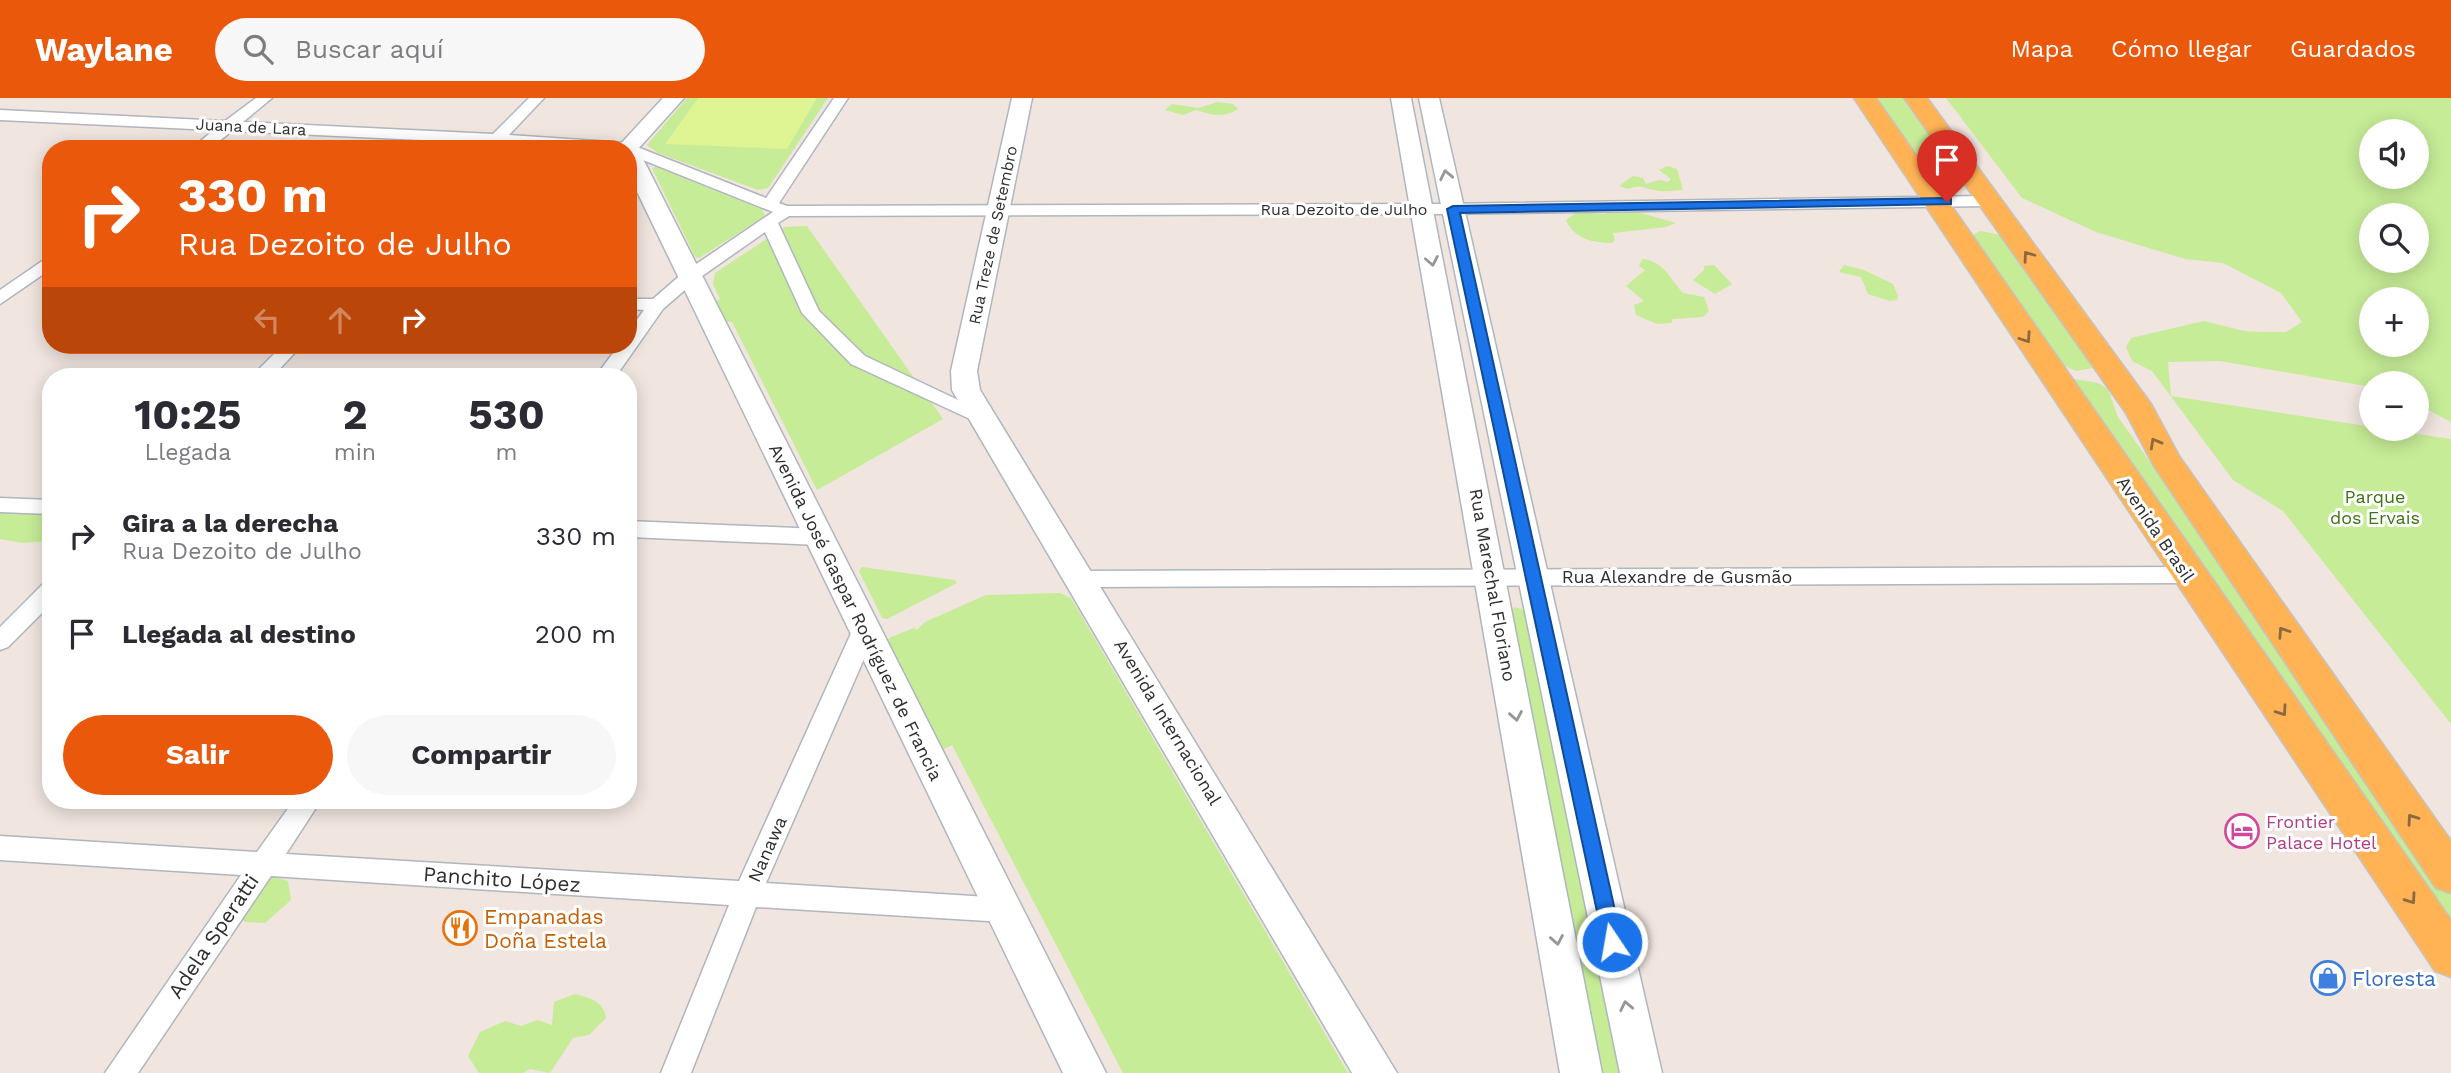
<!DOCTYPE html>
<html lang="es">
<head>
<meta charset="utf-8">
<style>
	:root { --surface:#fff; --page:#f7f7f7; --text:#2b2b33; --muted:#7c7c81; --accent:#ea580c }
	body { margin:0; font-family:"Work Sans",sans-serif; background:var(--page); color:var(--text); height:100vh; display:flex; flex-direction:column; font-size:26px; white-space:nowrap }
	* { box-sizing:border-box; margin:0 }
	p { font-size:23px; color:var(--muted) }
	.icon { flex:none; width:38px; height:38px; fill:none; stroke:currentColor; stroke-width:2; stroke-linecap:round; stroke-linejoin:round }
	.map { position:relative; flex:1; overflow:hidden }
	.panel { position:absolute; left:42px; top:270px; width:595px; height:441px; display:flex; flex-direction:column; background:var(--surface); border-radius:28px; box-shadow:0 4px 18px #0003 }
	.panel>* { flex:none }
	.top-card { position:absolute; left:42px; top:42px; width:595px; height:214px; border-radius:28px; box-shadow:0 4px 18px #0003; background:#ea580c; color:#fff; overflow:hidden }
	.buttons { position:absolute; left:2359px; top:21px; display:grid; gap:14px }
	.buttons a { display:grid; place-items:center; width:70px; height:70px; border-radius:50%; background:var(--surface); box-shadow:0 4px 18px #0003; font-size:35px }
	.pin { position:absolute; display:grid; place-items:center; width:60px; height:60px; color:#fff; margin:-72px -30px; border-radius:50% 50% 50% 0; rotate:-45deg; box-shadow:0 0 7px #0007 }
	.pin .icon { rotate:45deg }
	.me { position:absolute; width:77px; margin:-38px; rotate:348deg; stroke-linejoin:round; filter:drop-shadow(0 0 5px #0008) }
	.turn { display:flex; align-items:center; gap:24px; height:147px; padding:0 21px; font-size:32px }
	.turn .icon { width:91px; height:91px; stroke-width:2.5 }
	.turn b { display:block; font-size:49px; line-height:60px }
	.lanes { display:flex; align-items:center; height:66px; padding:0 21px; background:#0003; justify-content:center; gap:35px; direction:ltr }
	.lanes .off { opacity:.35 }
	.eta { display:flex; justify-content:space-evenly; align-items:center; height:119px; text-align:center }
	.eta b { font-size:42px; font-weight:700; line-height:49px }
	.button { display:flex; gap:14px; margin-top:auto; padding:14px 21px }
	.button a { flex:1; height:80px; border-radius:42px; background:var(--accent); color:#fff; font-size:28px; font-weight:700; line-height:80px; text-align:center }
	.button a+a { background:var(--page); color:var(--text) }
	ul { padding:0; list-style:none }
	li { display:flex; align-items:center; gap:21px; height:98px; padding:0 21px }
	li div { flex:1 }
	li b { display:block; font-size:26px }
	li em { font-style:normal }
	header { display:flex; align-items:center; gap:42px; box-sizing:border-box; height:98px; padding:0 35px; background:var(--accent); color:#fff }
	header strong { font-size:33px }
	nav { display:flex; gap:38px; margin-inline-start:auto; font-size:24px }
	.search { width:490px; height:63px; background:var(--page); display:flex; align-items:center; gap:18px; box-sizing:border-box; padding:0 24px; border-radius:38px; color:var(--muted); font-size:26px }
	.map>svg:first-child { display:block }
</style>
</head>
<body>
<header>
<strong>Waylane</strong>
<div class="search"><svg class="icon" aria-label="search" viewBox="0 0 24 24"><circle cx="10" cy="10" r="6"/><path d="M15 15l6 6"/></svg>Buscar aquí</div>
<nav><a>Mapa</a><a>Cómo llegar</a><a>Guardados</a></nav>
</header>
<div class="map">
<svg width="2451" height="975" viewBox="0 0 2451 975">
	<rect width="100%" height="100%" fill="#f0e5df"/>
	<path fill="#c6ec97" fill-rule="evenodd" d="M687,0H828L768,90L758,92L658,55L647,47Z
		M1877,0H1902L1963,85L1962,87L1947,89L1933,84Z
		M1946,0H2451V324L2417,306V285H2371V289L2220,263L2168,264L2171,298L2451,341V626L2283,413L2233,382L2152,273L2132,263L2126,249L2131,240L2204,223L2244,233L2264,234H2286L2302,224L2281,195L2223,165L2185,161L2096,134L2022,100ZM2371,33H2417V79H2371ZM2371,117H2417V163H2371ZM2371,201H2417V247H2371Z
		M1218,4L1233,6L1238,11C1225,20 1210,17 1196,12L1183,17L1165,12L1172,6L1198,10Z
		M1668,68L1677,71L1683,92C1675,92 1667,94 1659,93C1644,91 1641,86 1628,91L1619,88L1633,78L1643,80L1646,86L1659,82L1668,84L1671,81L1659,72Z
		M656,69L762,111L765,118L699,160L695,159L652,70Z
		M1614,111L1634,113L1676,125L1666,129L1613,135L1615,142L1612,145C1594,145 1574,141 1566,122L1577,114L1605,116Z
		M807,128L943,321L817,392L732,224L719,223L709,209L720,201L713,186L715,175L785,129Z
		M1980,133L2000,137L2094,267L2093,270L2076,273L2058,265L1970,139Z
		M1642,161C1663,162 1671,182 1683,195L1704,199L1709,213L1703,219L1672,221V225L1657,226L1636,217L1634,207L1644,203L1626,188L1645,172L1639,168Z
		M1714,167L1732,186L1715,196L1693,182L1704,172V168Z
		M1844,167L1864,172L1893,186L1898,198L1897,202L1890,203L1868,196L1861,179L1839,174Z
		M2074,281L2098,285L2108,291L2118,319L2451,786V843L2071,283Z
		M51,412V443L22,445L0,441V413Z
		M862,469L955,482L957,485L887,521L882,520L859,473Z
		M1060,495L1071,500L1348,975H1123L952,647L940,653L875,552L891,539L914,530L917,532L925,524L986,497Z
		M1515,509L1526,513L1623,975H1603L1511,513Z
		M266,776L288,783L291,802L265,825L245,824L235,814Z
		M575,896C590,900 604,903 606,920L589,937L573,940L550,975L530,971L523,975H479L468,958L480,934L505,923L521,928L538,922L552,927L554,904Z"/>
	<path fill="#dff492" d="M698,0H817L787,51L665,46Z"/>
	<g fill="none" stroke-linecap="round" stroke-linejoin="round">
		<g stroke="#afb6be" stroke-width="3">
			<path id="minor" d="M256,0H272L243,24L493,36L529,0H544L509,37L627,45L766,100L834,0H848L779,105L787,108L1438,106L1987,98L1995,103L1987,108L1438,116L789,118L778,125L819,213L865,258L990,317L993,321L983,327L851,266L802,215L765,134L695,183L663,211L616,278H596L619,247H628V234L644,212L628,211V201H653L683,175L773,114L628,56V51L501,46L496,51H484V45L232,33L209,51H191L214,32L0,22V12L225,23Z
				M51,157V171L0,206V192Z
				M283,247H302L273,278H252Z
				M0,400L51,402V416L0,414Z
				M628,423L819,431L827,434L830,439L827,444L819,447L628,439Z
				M2187,469L2195,471L2198,477L2195,483L2187,485L1082,489L1074,487L1071,481L1074,475L1082,473Z
				M51,484V506L8,549L0,552V529L43,486Z
				M865,522L873,525L877,531L766,785L1004,800L1014,803L1018,812L1014,821L1004,824L756,809L691,975H661L729,807L271,778L138,975H105L241,777L0,762V738L257,754L294,702H321L286,756L739,783L853,531L857,525Z"/>
		</g>
		<g stroke="#afb6be" stroke-width="3">
			<path id="secondary" d="M663,0H684L638,51L1106,975H1063L628,75V51H616Z
				M1012,0H1032L977,273L980,292L1397,975H1352L952,292L951,273Z
				M1391,0H1411L1602,975H1560Z
				M1419,0H1439L1662,975H1620Z"/>
		</g>
		<g stroke="#c4c4c4" stroke-width="3">
			<path id="primary" d="M1854,0H1876L2451,822V879L2435,873Z
				M1904,0H1927L2151,306L2179,358L2451,743V795L2436,790L2154,368L2126,315Z"/>
		</g>
		<use href="#minor" fill="#fff" fill-rule="evenodd"/>
		<use href="#secondary" fill="#fff" fill-rule="evenodd"/>
		<use href="#primary" fill="#ffb355" fill-rule="evenodd"/>
	</g>
	<defs><path id="oneway-chevron" d="M-2-3.5L2.5 0L-2 3.5" fill="none" stroke-width="1.6" stroke-linecap="round" stroke-linejoin="round" transform="scale(1.75)"/></defs>
	<g stroke="#969696">
		<use href="#oneway-chevron" transform="translate(1446 77) rotate(-102)"/>
		<use href="#oneway-chevron" transform="translate(1432 163) rotate(79)"/>
		<use href="#oneway-chevron" transform="translate(1516 618) rotate(80)"/>
		<use href="#oneway-chevron" transform="translate(1557 842) rotate(80)"/>
		<use href="#oneway-chevron" transform="translate(1626 908) rotate(-102)"/>
	</g>
	<g stroke="#8c6a40">
		<use href="#oneway-chevron" transform="translate(2028 158) rotate(-126)"/>
		<use href="#oneway-chevron" transform="translate(2026 240) rotate(56)"/>
		<use href="#oneway-chevron" transform="translate(2155 345) rotate(-119)"/>
		<use href="#oneway-chevron" transform="translate(2283 534) rotate(-124)"/>
		<use href="#oneway-chevron" transform="translate(2282 613) rotate(55)"/>
		<use href="#oneway-chevron" transform="translate(2412 721) rotate(-125)"/>
		<use href="#oneway-chevron" transform="translate(2411 801) rotate(55)"/>
	</g>
	<path fill="#1a73e8" stroke="#114b97" stroke-width="2" d="M1947,100L1951,101V106L1460,115L1622,844L1620,851L1612,853L1605,851L1447,111L1453,108Z"/>
	<defs>
		<g id="hotel-ring" transform="scale(1.75)"><circle r="9.5" fill="#fff" stroke="#d1479c" stroke-width="1.5"/><path d="M-6-4.5h1.5V1H6V5H4.5V3h-9V5H-6ZM-4 0a1.8 1.8 0 1 1 3.6 0ZM.5 0V-2.5h3Q6-2.5 6 0Z" fill="#d1479c"/></g>
		<g id="restaurant-ring" transform="scale(1.75)"><circle r="9.5" fill="#fff" stroke="#e8710a" stroke-width="1.5"/><path d="M-5-6h1v4h1v-4h1v4h1v-4h1v5L-1.5 .5V6h-2V.5L-5-1ZM5-6V6H3V1.5H1.5Q1.5-4 5-6Z" fill="#e8710a"/></g>
		<g id="shop-ring" transform="scale(1.75)"><circle r="9.5" fill="#fff" stroke="#3f7fe0" stroke-width="1.5"/><path d="M-5-2.5h2.3a2.7 3.5 0 0 1 5.4 0H5L5.5 6h-11ZM-1.5-2.5h3a1.5 2.3 0 0 0-3 0Z" fill="#3f7fe0"/></g>
	</defs>
	<g fill-rule="evenodd">
		<use href="#hotel-ring" x="2242" y="733"/>
		<use href="#restaurant-ring" x="460" y="830"/>
		<use href="#shop-ring" x="2328" y="880"/>
	</g>
	<g text-anchor="middle" dominant-baseline="central" stroke-width="6" stroke-linejoin="round" paint-order="stroke">
		<g font-size="16" fill="#2e2e2e" stroke="#fff">
			<text transform="translate(251 29) rotate(3)">Juana de Lara</text>
			<text x="1344" y="111">Rua Dezoito de Julho</text>
			<text transform="translate(993 137) rotate(-78)">Rua Treze de Setembro</text>
		</g>
		<g font-size="18" fill="#3c7513" stroke="#fff">
			<text x="2375" y="398">Parque<tspan x="2375" dy="21">dos Ervais</tspan></text>
		</g>
		<g font-size="18" fill="#2e2e2e" stroke="#fff">
			<text transform="translate(2156 431) rotate(56)">Avenida Brasil</text>
			<text x="1677" y="478">Rua Alexandre de Gusmão</text>
			<text transform="translate(1493 487) rotate(80)">Rua Marechal Floriano</text>
			<text transform="translate(856 514) rotate(64)">Avenida José Gaspar Rodríguez de Francia</text>
			<text transform="translate(1168 624) rotate(59)">Avenida Internacional</text>
			<text transform="translate(767 751) rotate(-66)">Nanawa</text>
		</g>
		<g font-size="18" fill="#b23c85" stroke="#fff" text-anchor="start">
			<text x="2266" y="723">Frontier<tspan x="2266" dy="21">Palace Hotel</tspan></text>
		</g>
		<g font-size="21" fill="#2e2e2e" stroke="#fff">
			<text transform="translate(502 781) rotate(4)">Panchito López</text>
			<text transform="translate(213 838) rotate(-56)">Adela Speratti</text>
		</g>
		<g font-size="21" fill="#c56008" stroke="#fff" text-anchor="start">
			<text x="484" y="818">Empanadas<tspan x="484" dy="24">Doña Estela</tspan></text>
		</g>
		<g font-size="21" fill="#366cbe" stroke="#fff" text-anchor="start">
			<text x="2352" y="880">Floresta</text>
		</g>
	</g>
</svg>
<div class="buttons">
<a><svg class="icon" aria-label="sound" viewBox="0 0 24 24"><path d="M4 9h4l5-4v14l-5-4H4zM17 9q2 3 0 6"/></svg></a>
<a><svg class="icon" aria-label="search" viewBox="0 0 24 24"><circle cx="10" cy="10" r="6"/><path d="M15 15l6 6"/></svg></a>
<a>+</a>
<a>−</a>
</div>
<div class="pin" style="left:1947px;top:104px;background:#d93025"><svg class="icon" aria-label="arrive" viewBox="0 0 24 24"><path d="M6 21V4h12l-3 4 3 4H6"/></svg></div>
<svg class="me" style="left:1612px;top:844px" viewBox="-20 -20 40 40"><circle r="17" fill="#1a73e8" stroke="#fff" stroke-width="3"/><path d="M0-11L8 9 0 5-8 9z" fill="#fff"/></svg>
<div class="top-card">
<div class="turn"><svg class="icon" aria-label="right" viewBox="0 0 24 24"><path d="M7 20v-9h11M14 6l5 5-5 5"/></svg><div><b>330 m</b>Rua Dezoito de Julho</div></div>
<div class="lanes"><svg class="icon off" aria-label="left" viewBox="0 0 24 24"><path d="M17 20v-9H6M10 6l-5 5 5 5"/></svg><svg class="icon off" aria-label="ahead" viewBox="0 0 24 24"><path d="M12 20V5M6 11l6-6 6 6"/></svg><svg class="icon" aria-label="right" viewBox="0 0 24 24"><path d="M7 20v-9h11M14 6l5 5-5 5"/></svg></div>
</div>
<section class="panel">
<div class="eta">
<div><b>10:25</b><p>Llegada</p></div>
<div><b>2</b><p>min</p></div>
<div><b>530</b><p>m</p></div>
</div>
<ul>
<li><svg class="icon" aria-label="right" viewBox="0 0 24 24"><path d="M7 20v-9h11M14 6l5 5-5 5"/></svg><div><b>Gira a la derecha</b><p>Rua Dezoito de Julho</p></div><em>330 m</em></li>
<li><svg class="icon" aria-label="arrive" viewBox="0 0 24 24"><path d="M6 21V4h12l-3 4 3 4H6"/></svg><div><b>Llegada al destino</b></div><em>200 m</em></li>
</ul>
<div class="button"><a>Salir</a><a>Compartir</a></div>
</section>
</div>
</body>
</html>
